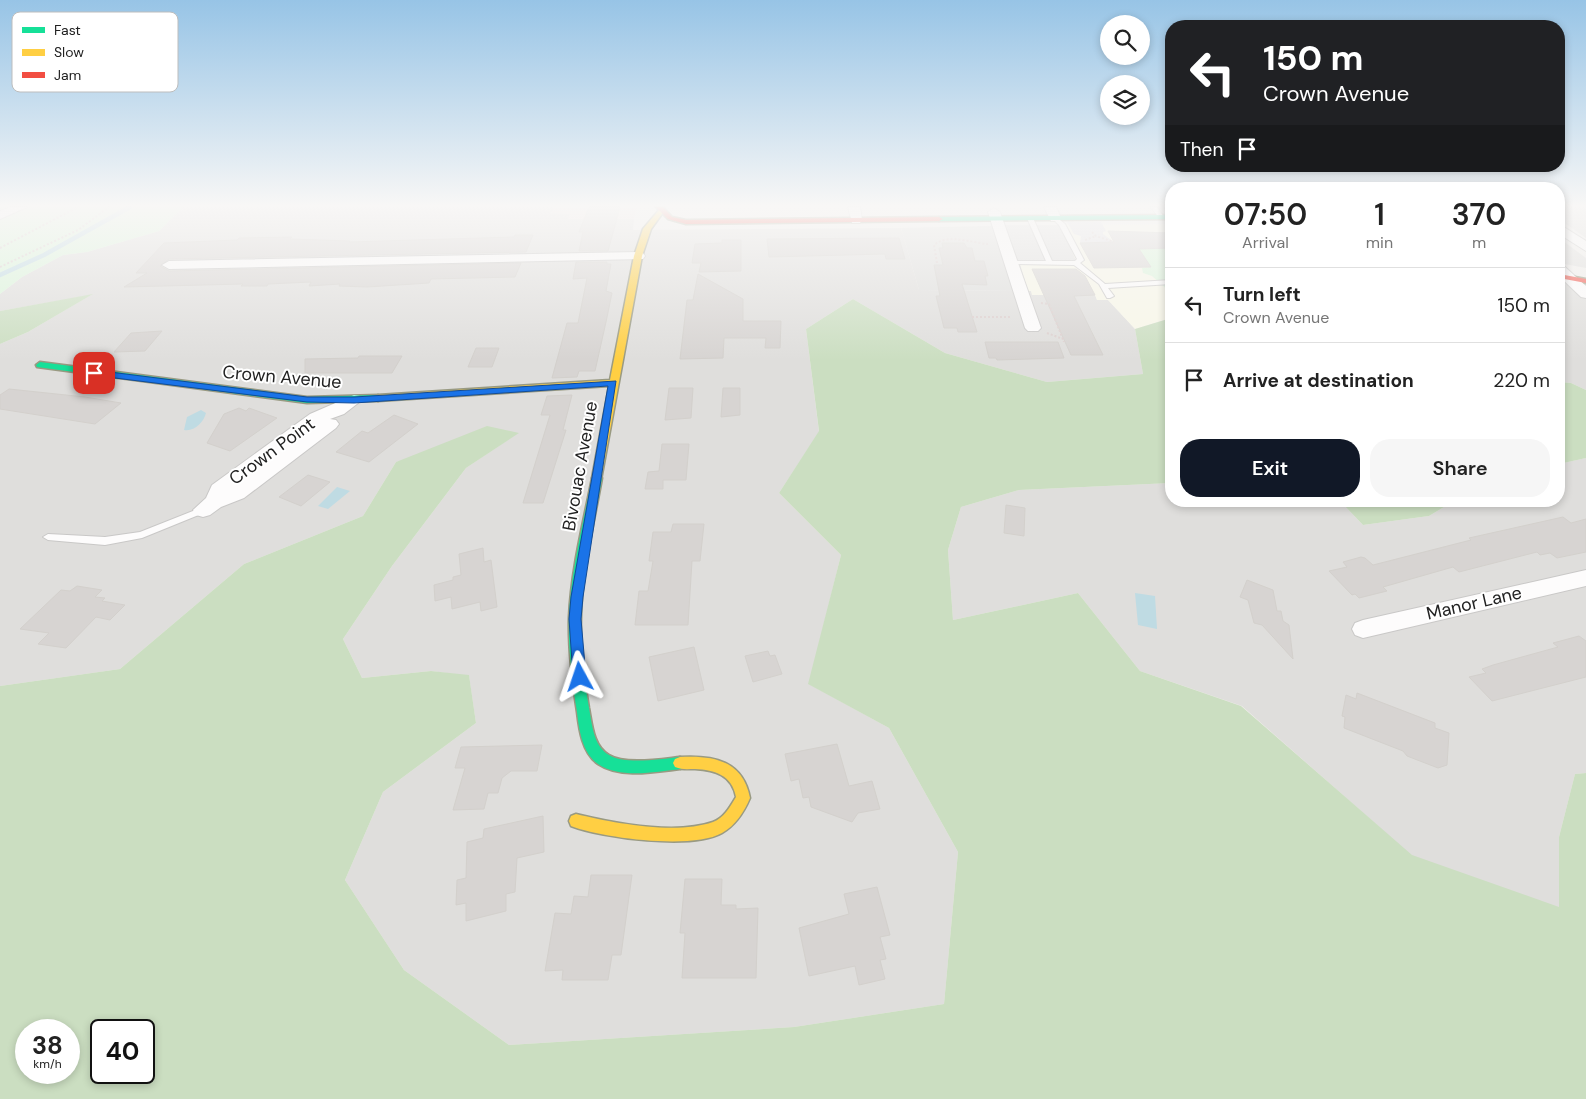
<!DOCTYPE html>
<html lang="en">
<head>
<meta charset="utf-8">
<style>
	:root { --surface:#fff; --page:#f6f6f6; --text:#222; --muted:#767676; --line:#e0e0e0; --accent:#111827 }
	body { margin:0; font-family:"DM Sans",sans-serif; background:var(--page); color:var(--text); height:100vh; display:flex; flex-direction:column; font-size:19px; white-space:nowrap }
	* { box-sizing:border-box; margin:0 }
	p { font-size:16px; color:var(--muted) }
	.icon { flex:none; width:28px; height:28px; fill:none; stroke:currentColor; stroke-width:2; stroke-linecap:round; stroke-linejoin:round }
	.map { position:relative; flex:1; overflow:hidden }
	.side { position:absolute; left:1165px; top:182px; width:400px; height:325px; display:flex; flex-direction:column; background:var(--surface); border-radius:20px; box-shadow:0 2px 8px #0003 }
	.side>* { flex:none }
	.top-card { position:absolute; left:1165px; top:20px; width:400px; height:152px; border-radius:20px; box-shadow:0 2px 8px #0003; background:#202124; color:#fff; overflow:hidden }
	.tools { position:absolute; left:1100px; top:15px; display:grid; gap:10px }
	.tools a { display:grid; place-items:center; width:50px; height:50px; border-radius:50%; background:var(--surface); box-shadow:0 2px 8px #0003; font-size:25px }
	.speed { position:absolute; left:15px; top:1019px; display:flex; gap:10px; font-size:25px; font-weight:700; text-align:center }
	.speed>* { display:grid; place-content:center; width:65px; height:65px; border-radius:50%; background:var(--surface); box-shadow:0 2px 8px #0003; line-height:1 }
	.speed small { font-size:12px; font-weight:400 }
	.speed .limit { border:2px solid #111; border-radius:8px; background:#fff; color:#111 }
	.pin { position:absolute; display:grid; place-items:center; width:42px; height:42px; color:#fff; margin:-21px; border-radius:10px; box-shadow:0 2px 8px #0006 }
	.me { position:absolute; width:55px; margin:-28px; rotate:355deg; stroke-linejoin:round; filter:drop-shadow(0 0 4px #0008) }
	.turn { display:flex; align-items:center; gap:18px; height:105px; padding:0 15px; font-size:22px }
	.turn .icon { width:65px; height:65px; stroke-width:2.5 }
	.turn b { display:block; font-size:35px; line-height:42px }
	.then { display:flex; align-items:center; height:48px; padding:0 15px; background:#0003; gap:10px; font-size:19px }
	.eta { display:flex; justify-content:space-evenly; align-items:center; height:85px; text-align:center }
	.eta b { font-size:30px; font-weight:600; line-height:35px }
	.cta { display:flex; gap:10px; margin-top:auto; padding:10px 15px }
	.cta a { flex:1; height:58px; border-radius:20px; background:var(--accent); color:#fff; font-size:20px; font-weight:600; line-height:58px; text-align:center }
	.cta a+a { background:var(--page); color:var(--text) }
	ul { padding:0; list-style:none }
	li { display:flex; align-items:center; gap:15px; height:75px; padding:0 15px; border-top:1px solid var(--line) }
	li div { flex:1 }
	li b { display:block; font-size:19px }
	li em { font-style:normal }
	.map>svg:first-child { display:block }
</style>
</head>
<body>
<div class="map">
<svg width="1586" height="1099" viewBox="0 0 1586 1099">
	<rect width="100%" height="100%" fill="#f0eeeb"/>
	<path fill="#dfdedc" d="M183,207H554L551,213L570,214L569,219H634L633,230L901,228L919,290L1028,291H1031L1033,295H1095L1097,300H1108L1135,329L1143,374L1047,382L945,353L853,299L806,329L819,432L779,493L841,555L809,684L889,728L958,852L944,1004L794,1027L509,1045L404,970L345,880L383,792L476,723L469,676L431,671L362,678L343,639L392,566L466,468L518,433L396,462L363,516L244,564L120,669L0,686V344L28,332L91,295L0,311V294L22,277L63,255L87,252L159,231Z
		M1559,207H1586V238L1559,219Z
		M1559,238L1586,258V268L1559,263Z
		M1559,283L1586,288V390L1571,383L1559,382Z
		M1586,458V773L1575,774L1559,837V908L1412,856L1242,706L1140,671L1078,593L953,620L948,550L961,507L1019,490L1171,483V501H1340L1363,525L1429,516L1454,501H1559V464Z"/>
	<path fill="#f1e3e1" d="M554,207H637L634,219H568L570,214L551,213Z"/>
	<path fill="#f8f7e8" d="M1171,224V318L1135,329L1108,300H1097L1095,295H1032L1031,291H1028L1019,264H1049L1033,225Z"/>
	<path fill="#dededc" d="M1033,225L1050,264H1020L1028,291L919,290L901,228Z"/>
	<path fill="#cbdec1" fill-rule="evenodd" d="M93,294L28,332L0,344V311Z
		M853,299L945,353L1047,382L1143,374L1135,329L1171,318V483L1019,490L961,507L948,550L953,620L1078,593L1140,671L1241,706L1412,855L1559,907V837L1575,774L1586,773V1099H0V686L120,669L244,564L363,516L396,462L487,426L519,433L466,468L392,566L343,639L362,678L431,671L469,675L476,723L383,792L345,880L404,970L509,1045L794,1027L944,1004L958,852L889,728L808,684L841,555L779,493L819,431L806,329ZM26,1030H69V1072H26ZM101,1030H144V1072H101Z
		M1559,382L1571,383L1586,390V458L1559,464Z
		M1340,501H1454L1429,516L1363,525Z"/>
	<path fill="#daf5da" d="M0,207H183L159,231L87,252L63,255L22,277L0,294Z
		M1171,248V293L1152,276L1143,273L1142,268L1150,267L1139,249Z"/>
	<path fill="#e0dfde" d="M1005,225H1060L1078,265L1019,264Z"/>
	<path fill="#e2e1e5" d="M1067,222H1101L1106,231L1103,232V234L1114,242L1080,243L1081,236L1074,234Z"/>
	<path fill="#bfdbe3" d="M201,410L206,413C204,422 194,432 184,430L187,417Z
		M337,487L350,491L328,509L318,506Z
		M1135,593L1155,596L1157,629L1138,625Z"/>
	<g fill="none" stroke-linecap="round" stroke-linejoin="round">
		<path stroke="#bfdbe3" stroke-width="4.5" d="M0,275L44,255L130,207"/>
	</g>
	<path fill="#d7d4d2" stroke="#d3d0cc" d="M589,207H620L608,251H579L583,232H579Z
		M1108,231L1171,233V248L1139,249L1151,267L1094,268L1080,243L1114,242Z
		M515,235H533L526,252L169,259L160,266L169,271L521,263L515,277L431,279L429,283L367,287L339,286L340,284L309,286L311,282L268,284L267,286H241L243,284L124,287L147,273H136L164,243L237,240L239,238L292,237L290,239L350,241L349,242L514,237Z
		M899,238L905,259H886L885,254L769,257L767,239Z
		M722,240H741V271L699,272L701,263H692L695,244L722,243Z
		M942,243H964L967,248H972L975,261H984L988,276H985L987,285L962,284L977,332H958L957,328H944L936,296H940L934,265H943L939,248H943Z
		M576,262H607V264H611L606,291L612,293L606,322L595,371H579L577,377L552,378L567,323H578L587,278L573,279Z
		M1032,269H1076L1085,276L1095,295L1074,296L1103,355H1071Z
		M698,274L743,299V321H781L780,348H765L766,338H724L723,358L680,359L687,300H693Z
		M162,331L145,351L114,352L131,333Z
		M985,342H1058L1064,358L997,360L996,358H989Z
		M476,348H499L492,367H468Z
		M359,356H402L392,373H305V359L358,358Z
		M669,388H693L691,418L665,420Z
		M723,388H740V415L721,417Z
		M9,389L85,397L121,403L95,424L0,409V395Z
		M572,395L563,430H566L543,503H523L550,415H541L547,396Z
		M239,408L246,411L249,408L277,418L230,451L207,443L224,414Z
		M394,415L418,424L369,462L336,452L362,431L368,433Z
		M662,444H689L686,480H663V489H645L648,472L659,471Z
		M308,475L330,482L301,506L279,497Z
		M1006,505L1025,508L1024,536L1004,533Z
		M1563,517L1571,523L1586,519V552L1557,558L1550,553L1540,555L1537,552L1459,572L1453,567L1383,587L1387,591L1359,598L1355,594L1352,595L1329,571L1347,567L1343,562L1361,557L1365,558L1373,565L1471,540L1469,538Z
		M673,524H704L700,561H692L688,625H635L639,591H648L653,561H649L653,532H671Z
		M483,548L484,562L491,560L497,607L481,611L480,602L452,609L451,597L435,601L434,585L453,580V577L461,575L459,554Z
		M1247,580L1273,590L1277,611H1281L1283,621L1289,625L1293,659L1262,625L1254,623L1248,600L1240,597Z
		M77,586L102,590L95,597L105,598L102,601L125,605L110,620L96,617L66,648L38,644L49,633L20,629L61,590L70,591Z
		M1579,636L1586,641V677L1492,701L1469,677L1486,673L1482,669L1493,665L1558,647L1553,643Z
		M694,647L704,690L658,701L649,657Z
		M768,651L770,656L775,655L782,674L753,682L745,656Z
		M1357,693L1435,723V728L1449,733L1447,765L1438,768L1407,756L1403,751L1344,728L1345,717L1342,716L1346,695L1356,699Z
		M837,744L849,786L872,781L880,809L858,813L852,822L811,807L809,797L803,798L799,779L791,781L785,754Z
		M542,745L537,771H511L502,778L498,793H488L484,809L453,810L465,768H455L461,747Z
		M543,816L544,852L517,858L515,892L506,894V911L466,921V903L456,905L457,880L466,878L467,842L483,838L484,829Z
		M591,875H632L621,955H612L608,980H562L563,970L545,971L555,913L571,914L574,896L588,897Z
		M685,879H722L721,905H736V909L758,908L756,978H682L685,933H680Z
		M877,887L890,935L880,937L886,959L880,960L885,979L859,985L855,966L809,976L799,928L849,914L844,894Z"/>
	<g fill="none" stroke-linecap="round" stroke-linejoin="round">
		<g stroke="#c9c8c7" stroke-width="2">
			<path id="lane" d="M1151,207H1157L1164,217L1163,218H1159Z
				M1030,216L1033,218L1052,261H1075L1077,259L1059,225L1052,218L1055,216L1065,224L1084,260L1080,263L1105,284L1171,280V284L1108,288L1114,296L1110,298H1107L1099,284L1074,265L1010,264L1009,263L1012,261H1046L1027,218Z
				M203,507L208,510L206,512L142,538L105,545L48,540L43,537L48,534L105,537L140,532Z"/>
		</g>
		<g stroke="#c9c8c7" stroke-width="2">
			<path id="street" d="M11,207H27L0,219V211Z
				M848,207H860L862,220L860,223H852Z
				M1044,207H1056L1061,218L1059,221H1051Z
				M994,208L1000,212L1041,328L1038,331H1028L1025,328L988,212Z
				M1559,224L1586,241V251L1559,234Z
				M638,252L643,253L645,256L643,259L169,269L162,265L169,261Z
				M1559,266L1565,267L1586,286V298L1581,297L1559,276Z
				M354,395L360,396L362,400L344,414L330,419L336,420L339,424L336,428L244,498L221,507L210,515L203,517L196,515L193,510L206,498L212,485L310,414Z
				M1586,570V586L1363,638L1355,635L1352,629L1355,623L1363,620Z"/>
		</g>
		<g stroke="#999a82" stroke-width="3">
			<path id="fast" d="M1171,215V219L939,221L935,219L939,217Z
				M40,362L307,397L378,395L383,398L378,401L307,403L37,367L36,365Z
				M597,475L602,478C594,524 582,570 581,617C580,647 584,678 589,708C592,723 593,746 609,755C625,765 661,759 680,757L685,759L687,763L685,767L680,769C655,772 620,779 598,764C582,753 579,729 577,712C572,681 568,648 569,617C571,570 583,524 592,478Z"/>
		</g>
		<g stroke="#999a82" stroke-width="3">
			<path id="slow" d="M659,210L664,211L651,229L642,256L601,480H593L592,478L609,386L378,401L373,398L378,395L610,380L634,256L643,229Z
				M680,757C714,755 743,761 750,798C744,812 736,825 722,833C692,850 602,838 571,826L569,821L571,816L576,814C613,823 676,835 713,822C724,818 730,807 736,797C732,775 715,770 695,769C688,769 682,770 675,767L673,763L675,759Z"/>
		</g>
		<g stroke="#999a82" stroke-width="3">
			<path id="jam" d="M656,207H663L672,217L686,220L939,217L943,219L939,221L686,224L668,219Z
				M1559,274L1586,279V283L1559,278Z"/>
		</g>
		<path stroke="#dccecd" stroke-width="2" stroke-dasharray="2 2" stroke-linecap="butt" d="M1092,232L1096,236L1114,242
			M1085,240L1096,236
			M0,248L78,207
			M937,263L934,245C949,233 971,243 988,244
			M0,267L78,230L109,207
			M1041,303L1049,304L1064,342
			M972,317H1012
			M1047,333L1063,339"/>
		<use href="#lane" fill="#fdfcfc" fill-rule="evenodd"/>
		<use href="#street" fill="#fdfcfc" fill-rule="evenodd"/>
		<use href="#fast" fill="#16e098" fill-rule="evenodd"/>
		<use href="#slow" fill="#ffcf43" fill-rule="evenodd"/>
		<use href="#jam" fill="#f24e42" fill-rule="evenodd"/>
	</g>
	<linearGradient id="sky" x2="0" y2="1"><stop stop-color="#97c4e6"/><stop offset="0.57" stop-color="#f8f7f6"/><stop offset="1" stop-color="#f8f7f6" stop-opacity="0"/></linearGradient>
	<rect width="1586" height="360" fill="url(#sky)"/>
	<path fill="#1a73e8" stroke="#114b97" d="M94,370L307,397H354L616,381L583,597L581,619L586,677L584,681L580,682L573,677L569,619L571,597L608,386L354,403L307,402L91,375V371Z"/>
	<g text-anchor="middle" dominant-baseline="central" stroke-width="4" stroke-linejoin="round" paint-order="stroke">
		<g font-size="18" fill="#222" stroke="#fff">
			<text transform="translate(282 377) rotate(5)">Crown Avenue</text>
			<text transform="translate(272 451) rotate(-36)">Crown Point</text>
			<text transform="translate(580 466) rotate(-80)">Bivouac Avenue</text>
			<text transform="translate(1474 603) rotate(-13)">Manor Lane</text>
		</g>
	</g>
	<rect x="12" y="12" width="166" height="80" rx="8" fill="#fff" stroke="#bdbdbd" stroke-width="1"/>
	<rect x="22" y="27" width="23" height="6" fill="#16e098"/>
	<rect x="22" y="49" width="23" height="7" fill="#ffcf43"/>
	<rect x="22" y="72" width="23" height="6" fill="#f24e42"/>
	<g font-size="14" fill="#222">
		<text x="54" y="35">Fast</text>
		<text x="54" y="57">Slow</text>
		<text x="54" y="80">Jam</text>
	</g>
</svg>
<div class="tools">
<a><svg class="icon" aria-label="search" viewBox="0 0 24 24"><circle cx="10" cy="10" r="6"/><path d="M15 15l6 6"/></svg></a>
<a><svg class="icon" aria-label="layers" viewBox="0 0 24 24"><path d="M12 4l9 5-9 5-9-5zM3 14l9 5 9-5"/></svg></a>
</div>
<div class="speed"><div>38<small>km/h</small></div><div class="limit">40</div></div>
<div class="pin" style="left:94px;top:373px;background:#d93025"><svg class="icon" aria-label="arrive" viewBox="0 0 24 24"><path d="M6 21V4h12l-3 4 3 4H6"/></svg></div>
<svg class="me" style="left:580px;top:677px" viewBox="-20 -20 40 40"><path d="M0-17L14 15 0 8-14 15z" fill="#1a73e8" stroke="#fff" stroke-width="4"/></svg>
<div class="top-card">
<div class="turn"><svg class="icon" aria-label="left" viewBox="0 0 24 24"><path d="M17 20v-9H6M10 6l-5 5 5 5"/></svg><div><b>150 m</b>Crown Avenue</div></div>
<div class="then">Then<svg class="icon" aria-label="arrive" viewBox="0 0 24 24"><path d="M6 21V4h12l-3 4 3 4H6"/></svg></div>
</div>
<section class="side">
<div class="eta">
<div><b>07:50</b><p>Arrival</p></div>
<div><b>1</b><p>min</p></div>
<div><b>370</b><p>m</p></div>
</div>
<ul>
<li><svg class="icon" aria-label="left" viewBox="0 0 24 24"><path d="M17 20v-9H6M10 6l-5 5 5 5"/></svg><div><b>Turn left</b><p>Crown Avenue</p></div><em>150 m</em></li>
<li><svg class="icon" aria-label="arrive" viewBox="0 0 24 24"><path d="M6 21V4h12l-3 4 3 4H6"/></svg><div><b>Arrive at destination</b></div><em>220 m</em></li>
</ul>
<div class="cta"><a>Exit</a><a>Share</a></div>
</section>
</div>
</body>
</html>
